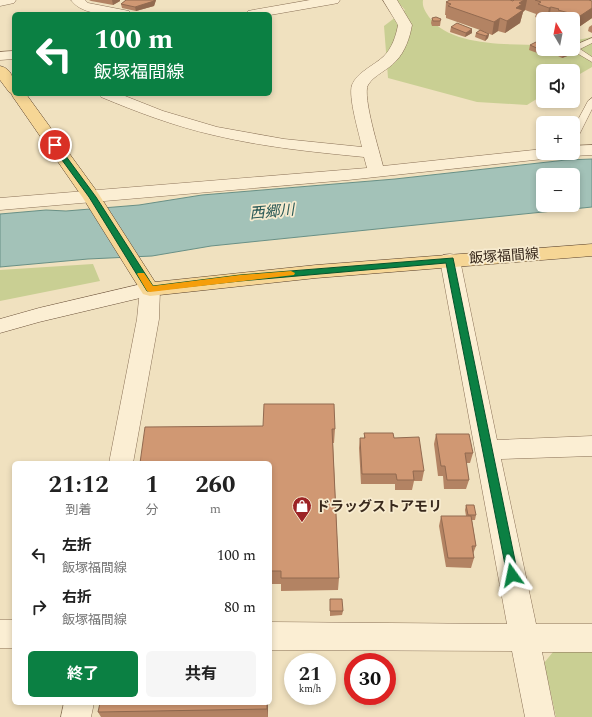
<!DOCTYPE html>
<html lang="ja">
<head>
<meta charset="utf-8">
<style>
	:root { --surface:#fff; --page:#f6f6f6; --text:#222; --muted:#767676; --accent:#0b8043 }
	body { margin:0; font-family:Spectral,"Noto Sans JP",serif; background:var(--page); color:var(--text); height:100vh; display:flex; flex-direction:column; font-size:15px; white-space:nowrap }
	* { box-sizing:border-box; margin:0 }
	p { font-size:13px; color:var(--muted) }
	.icon { flex:none; width:22px; height:22px; fill:none; stroke:currentColor; stroke-width:2; stroke-linecap:round; stroke-linejoin:round }
	.map { position:relative; flex:1; overflow:hidden }
	.side { position:absolute; left:12px; top:461px; width:260px; height:244px; display:flex; flex-direction:column; background:var(--surface); border-radius:6px; box-shadow:0 2px 6px #0003 }
	.side>* { flex:none }
	.guide { position:absolute; left:12px; top:12px; width:260px; height:84px; border-radius:6px; box-shadow:0 2px 6px #0003; background:#0b8043; color:#fff; overflow:hidden }
	.needle { width:26px; rotate:350deg }
	.buttons { position:absolute; left:536px; top:12px; display:grid; gap:8px }
	.buttons a { display:grid; place-items:center; width:44px; height:44px; border-radius:6px; background:var(--surface); box-shadow:0 2px 6px #0003; font-size:20px }
	.speed { position:absolute; left:284px; top:653px; display:flex; gap:8px; font-size:20px; font-weight:700; text-align:center }
	.speed>* { display:grid; place-content:center; width:52px; height:52px; border-radius:50%; background:var(--surface); box-shadow:0 2px 6px #0003; line-height:1 }
	.speed small { font-size:10px; font-weight:400 }
	.speed .limit { border:6px solid #d22; background:#fff; color:#111 }
	.pin { position:absolute; display:grid; place-items:center; width:34px; height:34px; color:#fff; margin:-17px; border:2px solid #fff; border-radius:50%; box-shadow:0 1px 4px #0007 }
	.me { position:absolute; width:44px; margin:-22px; rotate:348deg; stroke-linejoin:round; filter:drop-shadow(0 0 3px #0008) }
	.turn { display:flex; align-items:center; gap:14px; height:84px; padding:0 16px; font-size:18px }
	.turn .icon { width:52px; height:52px; stroke-width:2.5 }
	.turn b { display:block; font-size:28px; line-height:34px }
	.eta { display:flex; justify-content:space-evenly; align-items:center; height:68px; text-align:center }
	.eta b { font-size:24px; font-weight:700; line-height:28px }
	.button { display:flex; gap:8px; margin-top:auto; padding:8px 16px }
	.button a { flex:1; height:46px; border-radius:6px; background:var(--accent); color:#fff; font-size:16px; font-weight:700; line-height:46px; text-align:center }
	.button a+a { background:var(--page); color:var(--text) }
	ul { padding:0; list-style:none }
	li { display:flex; align-items:center; gap:12px; height:52px; padding:0 16px }
	li div { flex:1 }
	li b { display:block; font-size:15px }
	li em { font-style:normal }
	.map>svg:first-child { display:block }
</style>
</head>
<body>
<div class="map">
<svg width="592" height="717" viewBox="0 0 592 717">
	<rect width="100%" height="100%" fill="#f0e1bf"/>
	<path fill="#c9cf93" d="M396,0H423C422,7 425,11 429,17C451,47 509,44 543,45V49H573V41L592,37V67L573,78V71H543V95L527,105L477,102L388,78L384,26L405,10Z
		M93,264L100,281L0,301V270Z
		M553,652H592V717H556L544,663Z"/>
	<path fill="#a3c2b8" stroke="#699086" fill-rule="evenodd" d="M592,159V207L211,246L152,256L88,259L0,267V214L46,210L66,211L139,205L202,195L395,179L566,160ZM543,175H573V205H543Z"/>
	<g fill="none" stroke-linecap="round" stroke-linejoin="round">
		<g stroke="#8a7157" stroke-width="1">
			<path id="lane" d="M592,38V43L580,49L592,57V62L570,49H573V46Z
				M592,98V109L578,137L573,140V129L588,101Z"/>
		</g>
		<g stroke="#8a7157" stroke-width="1">
			<path id="street" d="M0,0H16L14,3L0,6Z
				M71,0H85L88,3L129,11L131,14C112,14 83,17 71,0Z
				M310,0H340L338,3L333,4L270,15L246,14L248,11L253,10Z
				M383,0H397L412,25C410,37 405,52 396,61C388,70 374,75 368,85C362,96 380,153 383,166L543,149V153H564L562,157L348,180L0,210V198L367,168L364,157C313,152 263,147 213,135C174,126 137,112 101,97L98,94H120L163,111L217,127L284,139L362,147C359,133 348,97 352,85C357,72 375,65 384,56C392,48 396,36 398,25Z
				M14,51V59L0,60V52Z
				M592,145V155L573,156L566,153H573V146Z
				M450,254L457,255L460,260L497,440L592,436V456L501,459L536,624H592V652H542L555,717H525L512,651L270,650V622L507,624L440,260L443,255Z
				M150,282L157,284L160,289L159,319L133,463H109L137,319L140,289L143,284Z
				M0,620H14V648H0Z
				M64,703H94L91,717H61Z"/>
		</g>
		<g stroke="#6c523a" stroke-width="1">
			<path id="secondary" d="M150,282L157,284L160,289L157,294L39,322L0,333V319L39,308Z"/>
		</g>
		<g stroke="#573f2b" stroke-width="1">
			<path id="primary" d="M0,66C14,69 14,82 14,94H26L98,193L155,282L316,265L592,244V256L316,278L150,296L143,294L83,198L13,97L11,93L9,92L0,80Z"/>
		</g>
		<use href="#lane" fill="#fbeed3" fill-rule="evenodd"/>
		<use href="#street" fill="#fbeed3" fill-rule="evenodd"/>
		<use href="#secondary" fill="#fbeed3" fill-rule="evenodd"/>
		<use href="#primary" fill="#f6d695" fill-rule="evenodd"/>
	</g>
	<path fill="#b38363" d="M89,0H120V1L113,5L91,1Z
		M126,0H156L154,6L136,11L122,8L121,4Z
		M450,0H591V1H592V18L576,29L573,28V19H543V20L535,17L536,14L525,10L523,12L520,23L505,33L498,31L492,35L483,31L489,34L488,38L485,41L475,37L476,33L480,30L446,18V15H445L446,2Z
		M432,18L441,19L440,26H432L431,23Z
		M592,25V33L588,31L589,27Z
		M451,27L472,29V33L465,37L450,32Z
		M530,45L548,50L540,54L529,50Z
		M571,50L570,55L562,58L556,55L558,51Z
		M145,427L335,429L334,443H333L339,578L338,590L281,591V584H270V463Z
		M364,433L394,438L424,471L422,481H414L412,490H395V484H361L359,448L360,438H364Z
		M436,434L473,453L470,463H466L469,480L466,489H444L443,476H438L434,444Z
		M466,505L476,515L475,520H472L476,546L473,554L474,558L471,568L446,567L439,526L441,516H466L465,510Z
		M330,599L343,611L342,615L330,616Z
		M268,703V717H101L98,712Z"/>
	<path fill="#926a50" d="M112,0H120V1L113,5Z
		M154,0H156L154,6L136,11L135,7Z
		M524,0H527L525,10L523,12L520,23L505,33L507,21L519,3Z
		M589,0H591L589,10L592,8V18L576,29L580,16Z
		M551,7L549,19H547L549,8Z
		M500,18L498,31L492,35L494,22Z
		M472,29V33L465,37L466,33Z
		M489,34L488,38L485,41L486,36Z
		M543,48V49H548V50L540,54L541,50Z
		M571,50L570,55L562,58L564,53Z
		M267,703H268V717L267,709Z"/>
	<path fill="#d09873" stroke="#926a50" d="M126,0H154V1L135,7L121,4Z
		M450,0H510L513,1L514,0H524L519,3L522,4L516,8L523,10L507,21L500,18L494,22L448,6L451,4L446,2Z
		M535,0H589L592,1V8L580,16L558,10L559,9L551,7L549,8L538,4L541,2Z
		M436,17L441,19L440,21H433L432,18Z
		M457,23L472,29L466,33L451,27Z
		M480,30L489,34L486,36L476,33Z
		M538,41L543,43V48L541,50L530,45Z
		M561,49H569L571,50L564,53L558,51Z
		M264,404H334L335,429H332L339,578H281V571H270V463H140L145,427L263,426Z
		M364,433H393L394,438L419,437L424,471H413L414,480H397L396,474H362L360,438H365Z
		M436,434H469L473,453H465L469,480H447L445,466H441Z
		M466,505H474L476,515H468Z
		M441,516H471L476,546H472L474,558H448Z
		M330,599H342L343,611H330Z
		M100,703H267V709L98,712Z"/>
	<path fill="#0b8043" stroke="#07532c" d="M55,143L57,144L96,197L153,286L240,275L453,258L518,575L516,579L512,580L508,579L507,575L446,263L240,281L147,291L89,197L51,145Z"/>
	<path fill="#f59e0b" d="M291,271L295,273L294,275L150,292L147,291L137,274L138,273H144L153,286L240,275Z"/>
	<defs>
		<g id="shop-pin" transform="scale(1)"><path d="M0 17L-7.5 6A9.5 9.5 0 1 1 7.5 6Z" fill="#9c2326" stroke="#f7ebcf"/><path d="M-5-2.5h2.3a2.7 3.5 0 0 1 5.4 0H5L5.5 6h-11ZM-1.5-2.5h3a1.5 2.3 0 0 0-3 0Z" fill="#fff"/></g>
	</defs>
	<g fill-rule="evenodd">
		<use href="#shop-pin" x="302" y="506"/>
	</g>
	<g text-anchor="middle" dominant-baseline="central" stroke-width="3.5" stroke-linejoin="round" paint-order="stroke">
		<g font-size="14" fill="#39291c" stroke="#f7ebcf">
			<text transform="translate(504 256) rotate(-4)">飯塚福間線</text>
		</g>
		<g font-size="14" font-weight="bold" fill="#39291c" stroke="#f7ebcf" text-anchor="start">
			<text x="316" y="506">ドラッグストアモリ</text>
		</g>
		<g font-size="15" font-style="italic" fill="#2a5956" stroke="#f7ebcf">
			<text transform="translate(272 212) rotate(-5)">西郷川</text>
		</g>
	</g>
</svg>
<div class="buttons">
<a><svg class="needle" viewBox="-14 -14 28 28"><path d="M0-13l5 13h-10z" fill="#e53935"/><path d="M0 13l5-13h-10z" fill="#767676"/></svg></a>
<a><svg class="icon" aria-label="sound" viewBox="0 0 24 24"><path d="M4 9h4l5-4v14l-5-4H4zM17 9q2 3 0 6"/></svg></a>
<a>+</a>
<a>−</a>
</div>
<div class="speed"><div>21<small>km/h</small></div><div class="limit">30</div></div>
<div class="pin" style="left:55px;top:145px;background:#d93025"><svg class="icon" aria-label="arrive" viewBox="0 0 24 24"><path d="M6 21V4h12l-3 4 3 4H6"/></svg></div>
<svg class="me" style="left:512px;top:575px" viewBox="-20 -20 40 40"><path d="M0-17L14 15 0 8-14 15z" fill="#0b8043" stroke="#fff" stroke-width="4"/></svg>
<div class="guide">
<div class="turn"><svg class="icon" aria-label="left" viewBox="0 0 24 24"><path d="M17 20v-9H6M10 6l-5 5 5 5"/></svg><div><b>100 m</b>飯塚福間線</div></div>
</div>
<section class="side">
<div class="eta">
<div><b>21:12</b><p>到着</p></div>
<div><b>1</b><p>分</p></div>
<div><b>260</b><p>m</p></div>
</div>
<ul>
<li><svg class="icon" aria-label="left" viewBox="0 0 24 24"><path d="M17 20v-9H6M10 6l-5 5 5 5"/></svg><div><b>左折</b><p>飯塚福間線</p></div><em>100 m</em></li>
<li><svg class="icon" aria-label="right" viewBox="0 0 24 24"><path d="M7 20v-9h11M14 6l5 5-5 5"/></svg><div><b>右折</b><p>飯塚福間線</p></div><em>80 m</em></li>
</ul>
<div class="button"><a>終了</a><a>共有</a></div>
</section>
</div>
</body>
</html>
